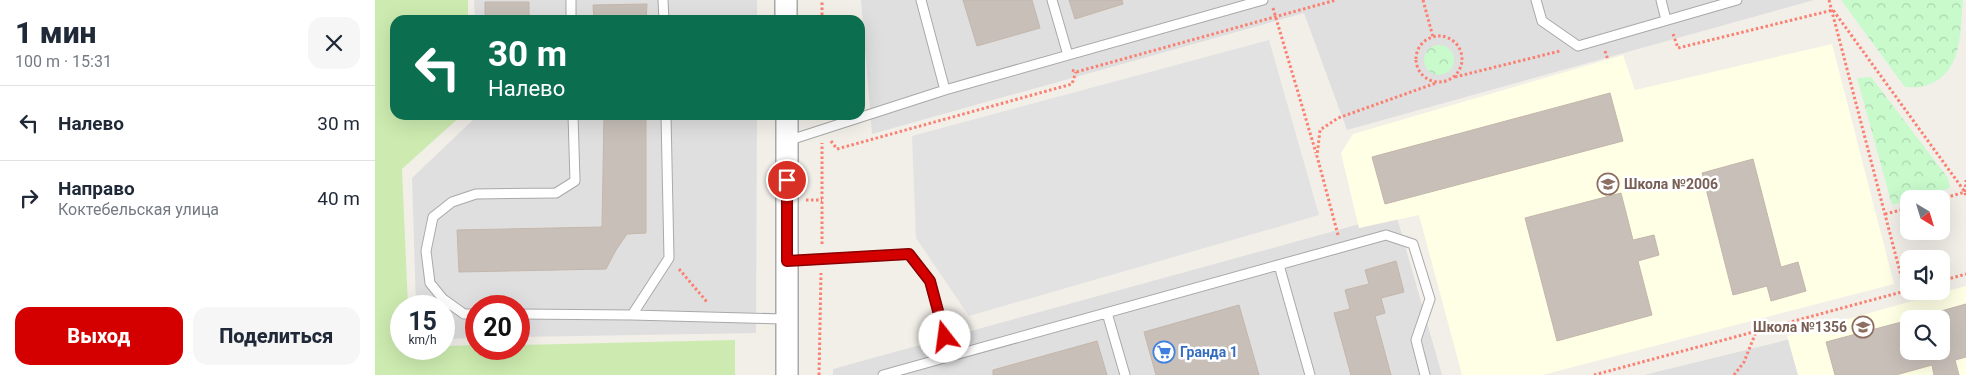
<!DOCTYPE html>
<html lang="ru">
<head>
<meta charset="utf-8">
<style>
	:root { --surface:#fff; --page:#f6f6f7; --text:#1f2937; --muted:#747a83; --line:#e0e1e3; --accent:#d40000 }
	body { margin:0; font-family:Roboto,sans-serif; background:var(--page); color:var(--text); height:100vh; display:flex; flex-direction:column; font-size:19px; white-space:nowrap }
	* { box-sizing:border-box; margin:0 }
	p { font-size:16px; color:var(--muted) }
	.icon { flex:none; width:28px; height:28px; fill:none; stroke:currentColor; stroke-width:2; stroke-linecap:round; stroke-linejoin:round }
	.map { position:relative; flex:1; overflow:hidden }
	.details { display:flex; flex-direction:column; background:var(--surface); width:375px }
	.details>* { flex:none }
	.top-card { position:absolute; left:15px; top:15px; width:475px; height:105px; border-radius:15px; box-shadow:0 5px 20px #0002; background:#0b6e4f; color:#fff; overflow:hidden }
	.needle { width:32px; rotate:142deg }
	.tools { position:absolute; left:1525px; top:190px; display:grid; gap:10px }
	.tools a { display:grid; place-items:center; width:50px; height:50px; border-radius:10px; background:var(--surface); box-shadow:0 5px 20px #0002; font-size:25px }
	.speed { position:absolute; left:15px; top:295px; display:flex; gap:10px; font-size:25px; font-weight:700; text-align:center }
	.speed>* { display:grid; place-content:center; width:65px; height:65px; border-radius:50%; background:var(--surface); box-shadow:0 5px 20px #0002; line-height:1 }
	.speed small { font-size:12px; font-weight:400 }
	.speed .limit { border:8px solid #d22; background:#fff; color:#111 }
	.pin { position:absolute; display:grid; place-items:center; width:42px; height:42px; color:#fff; margin:-21px; border:2px solid #fff; border-radius:50%; box-shadow:0 1px 5px #0007 }
	.me { position:absolute; width:55px; margin:-28px; rotate:345deg; stroke-linejoin:round; filter:drop-shadow(0 0 4px #0008) }
	.turn { display:flex; align-items:center; gap:18px; height:105px; padding:0 15px; font-size:22px }
	.turn .icon { width:65px; height:65px; stroke-width:2.5 }
	.turn b { display:block; font-size:35px; line-height:42px }
	.round { display:grid; place-items:center; flex:none; width:52px; height:52px; border-radius:15px; background:var(--page) }
	.overview { display:flex; align-items:center; justify-content:space-between; height:85px; padding:0 15px }
	h1 { font-size:30px; font-weight:800; line-height:38px }
	.action { display:flex; gap:10px; margin-top:auto; padding:10px 15px }
	.action a { flex:1; height:58px; border-radius:15px; background:var(--accent); color:#fff; font-size:20px; font-weight:800; line-height:58px; text-align:center }
	.action a+a { background:var(--page); color:var(--text) }
	ul { padding:0; list-style:none }
	li { display:flex; align-items:center; gap:15px; height:75px; padding:0 15px; border-top:1px solid var(--line) }
	li div { flex:1 }
	li b { display:block; font-size:19px }
	li em { font-style:normal }
	main { display:flex; flex:1; min-height:0 }
	.map>svg:first-child { display:block }
</style>
</head>
<body>
<main>
<section class="details">
<div class="overview"><div><h1>1 мин</h1><p>100 m · 15:31</p></div><a class="round"><svg class="icon" aria-label="close" viewBox="0 0 24 24"><path d="M6 6l12 12M18 6L6 18"/></svg></a></div>
<ul>
<li><svg class="icon" aria-label="left" viewBox="0 0 24 24"><path d="M17 20v-9H6M10 6l-5 5 5 5"/></svg><div><b>Налево</b></div><em>30 m</em></li>
<li><svg class="icon" aria-label="right" viewBox="0 0 24 24"><path d="M7 20v-9h11M14 6l5 5-5 5"/></svg><div><b>Направо</b><p>Коктебельская улица</p></div><em>40 m</em></li>
</ul>
<div class="action"><a>Выход</a><a>Поделиться</a></div>
</section>
<div class="map">
<svg width="1591" height="375" viewBox="0 0 1591 375">
	<defs>
		<pattern id="park-crowns" width="20" height="18" patternUnits="userSpaceOnUse" patternTransform="scale(1.25)"><rect width="20" height="18" fill="#c8facc"/><path d="M2 6a3 3 0 1 1 6 0M12 15a3 3 0 1 1 6 0" fill="none" stroke="#acd6af"/></pattern>
	</defs>
	<rect width="100%" height="100%" fill="#f2efe9"/>
	<path fill="#e0dfdf" fill-rule="evenodd" d="M99,0H382V20H100Z
		M486,0H1439L972,130L929,13L497,134Z
		M103,115H382L381,333L144,337V306H101V338L69,339V306H41L37,178Z
		M1021,214L1067,375H458V369Z
		M1591,296V375H1269ZM1534,319H1566V351H1534Z"/>
	<path fill="#ffffe5" fill-rule="evenodd" d="M1457,44L1519,284L1167,375H1087L1044,215L984,228L966,153L978,134L1248,55L1260,90Z
		M1591,286V375H1423L1412,336ZM1534,319H1566V351H1534Z"/>
	<path fill="url(#park-crowns)" d="M1466,0H1588C1585,32 1588,76 1549,86C1544,88 1536,87 1530,87Z
		M1049 60a15 15 0 1 1 30 0a15 15 0 1 1-30 0Z
		M1496,77L1573,178L1575,188L1517,205L1482,78Z"/>
	<path fill="#cdebb0" d="M0,0H93V20H20V115H87L27,169L33,306H26V349H69V346L101,345V349H144V345L360,340V375H0Z"/>
	<path fill="#e2e2e2" d="M894,40L944,215L594,316L541,238L537,136Z"/>
	<path fill="#c7bfb8" stroke="#c4b6ab" d="M588,0H657L665,28L602,46Z
		M694,0H747L748,4L700,19Z
		M110,2H154V20H110Z
		M272,4L271,20H219L218,5Z
		M1235,93L1248,141L1010,204L997,157Z
		M229,115H271V233L252,234L241,250L231,269L84,272L82,230L227,227Z
		M1378,159L1406,267L1423,262L1431,291L1396,301L1392,286L1358,295L1327,173Z
		M1246,193L1258,240L1279,235L1284,255L1263,261L1277,315L1182,341L1150,218Z
		M1021,261L1029,292L1006,298L1010,313L1000,316L1016,375H976L959,313L975,309L970,290L994,284L990,270Z
		M1591,304V357L1580,360L1584,375H1559L1557,365L1521,375H1460L1451,342L1534,320V351H1566V311Z
		M864,305L884,375H781L769,332Z
		M722,341L732,375H618V370Z"/>
	<g fill="none" stroke-linecap="round" stroke-linejoin="round">
		<g stroke="#a9a9a9" stroke-width="11">
			<path id="service" d="M196,0V20
				M288,0L289,20
				M546,0L570,90
				M677,0L693,55
				M1161,0L1167,21L1203,46L1362,0
				M1286,0L1291,20
				M412,141L570,90L888,0
				M412,261L534,254L555,281L575,356
				M904,265L935,375
				M732,313L750,375
				M101,314H89L68,299L55,283L51,251L58,217L77,202L101,194L181,193L200,181L198,115
				M144,314L257,315L411,319
				M257,315L294,258L291,115
				M508,375L1011,235L1038,244L1055,299L1041,340L1050,375"/>
		</g>
		<g stroke="#a9a9a9" stroke-width="24">
			<path id="tertiary" d="M411,0V20
				M412,375V115"/>
		</g>
		<path stroke="#fa8072" stroke-width="3" stroke-dasharray="2.5 2.5" stroke-linecap="butt" d="M1048,0L1058,37
			M1454,0L1530,291
			M898,8L941,153
			M447,20V0
			M1298,34L1303,48L1458,10L1590,192L1591,197
			M1041 59a23 23 0 1 1 46 0a23 23 0 1 1-46 0Z
			M1230,51L1233,60
			M697,70L701,72L961,0
			M1080,77L1185,51
			M456,141L462,149L697,84L701,72
			M1566,199L1590,192L1591,180
			M431,200H447
			M1510,214L1534,208
			M963,235L942,156L945,130L963,118L1061,83
			M447,244V143
			M304,269L332,302
			M1566,281L1591,274
			M444,375L446,273
			M1219,375L1534,290
			M1359,375L1369,362L1381,332"/>
		<use href="#service" stroke="#fff" stroke-width="9"/>
		<use href="#tertiary" stroke="#fff" stroke-width="21"/>
	</g>
	<g fill="none" stroke-linecap="round" stroke-linejoin="round">
		<g stroke="#8a0000" stroke-width="12">
			<path id="route" d="M412,180V261L534,254L555,281L570,337"/>
		</g>
		<use href="#route" stroke="#d40000" stroke-width="9"/>
	</g>
	<defs>
		<g id="school-ring" transform="scale(1.125)"><circle r="9.5" fill="#fff" stroke="#8d6e63" stroke-width="1.5"/><path d="M0-5L7-2L0 1L-7-2ZM-4 1L0 2.5L4 1V4Q0 6-4 4Z" fill="#8d6e63"/></g>
		<g id="supermarket-ring" transform="scale(1.125)"><circle r="9.5" fill="#fff" stroke="#3f7fe0" stroke-width="1.5"/><path d="M-6-5.5h2.5l.6 2H6L4.5 2H-2.5L-4.4-4H-6ZM-1.5 3.2a1.3 1.3 0 1 0 .1 0ZM3 3.2a1.3 1.3 0 1 0 .1 0Z" fill="#3f7fe0"/></g>
	</defs>
	<g fill-rule="evenodd">
		<use href="#school-ring" x="1233" y="184"/>
		<use href="#school-ring" x="1488" y="327"/>
		<use href="#supermarket-ring" x="789" y="352"/>
	</g>
	<g text-anchor="middle" dominant-baseline="central" stroke-width="5" stroke-linejoin="round" paint-order="stroke">
		<g font-size="14" font-weight="bold" fill="#785e54" stroke="#fff" text-anchor="start">
			<text x="1249" y="184">Школа №2006</text>
			<text x="1472" y="327" text-anchor="end">Школа №1356</text>
		</g>
		<g font-size="14" font-weight="bold" fill="#366cbe" stroke="#fff" text-anchor="start">
			<text x="805" y="352">Гранда 1</text>
		</g>
	</g>
</svg>
<div class="tools">
<a><svg class="needle" viewBox="-14 -14 28 28"><path d="M0-13l5 13h-10z" fill="#e53935"/><path d="M0 13l5-13h-10z" fill="#747a83"/></svg></a>
<a><svg class="icon" aria-label="sound" viewBox="0 0 24 24"><path d="M4 9h4l5-4v14l-5-4H4zM17 9q2 3 0 6"/></svg></a>
<a><svg class="icon" aria-label="search" viewBox="0 0 24 24"><circle cx="10" cy="10" r="6"/><path d="M15 15l6 6"/></svg></a>
</div>
<div class="speed"><div>15<small>km/h</small></div><div class="limit">20</div></div>
<div class="pin" style="left:412px;top:180px;background:#d93025"><svg class="icon" aria-label="arrive" viewBox="0 0 24 24"><path d="M6 21V4h12l-3 4 3 4H6"/></svg></div>
<svg class="me" style="left:570px;top:337px" viewBox="-20 -20 40 40"><circle r="19" fill="#fff"/><path d="M0-13L10 11 0 6-10 11z" fill="#d40000"/></svg>
<div class="top-card">
<div class="turn"><svg class="icon" aria-label="left" viewBox="0 0 24 24"><path d="M17 20v-9H6M10 6l-5 5 5 5"/></svg><div><b>30 m</b>Налево</div></div>
</div>
</div>
</main>
</body>
</html>
